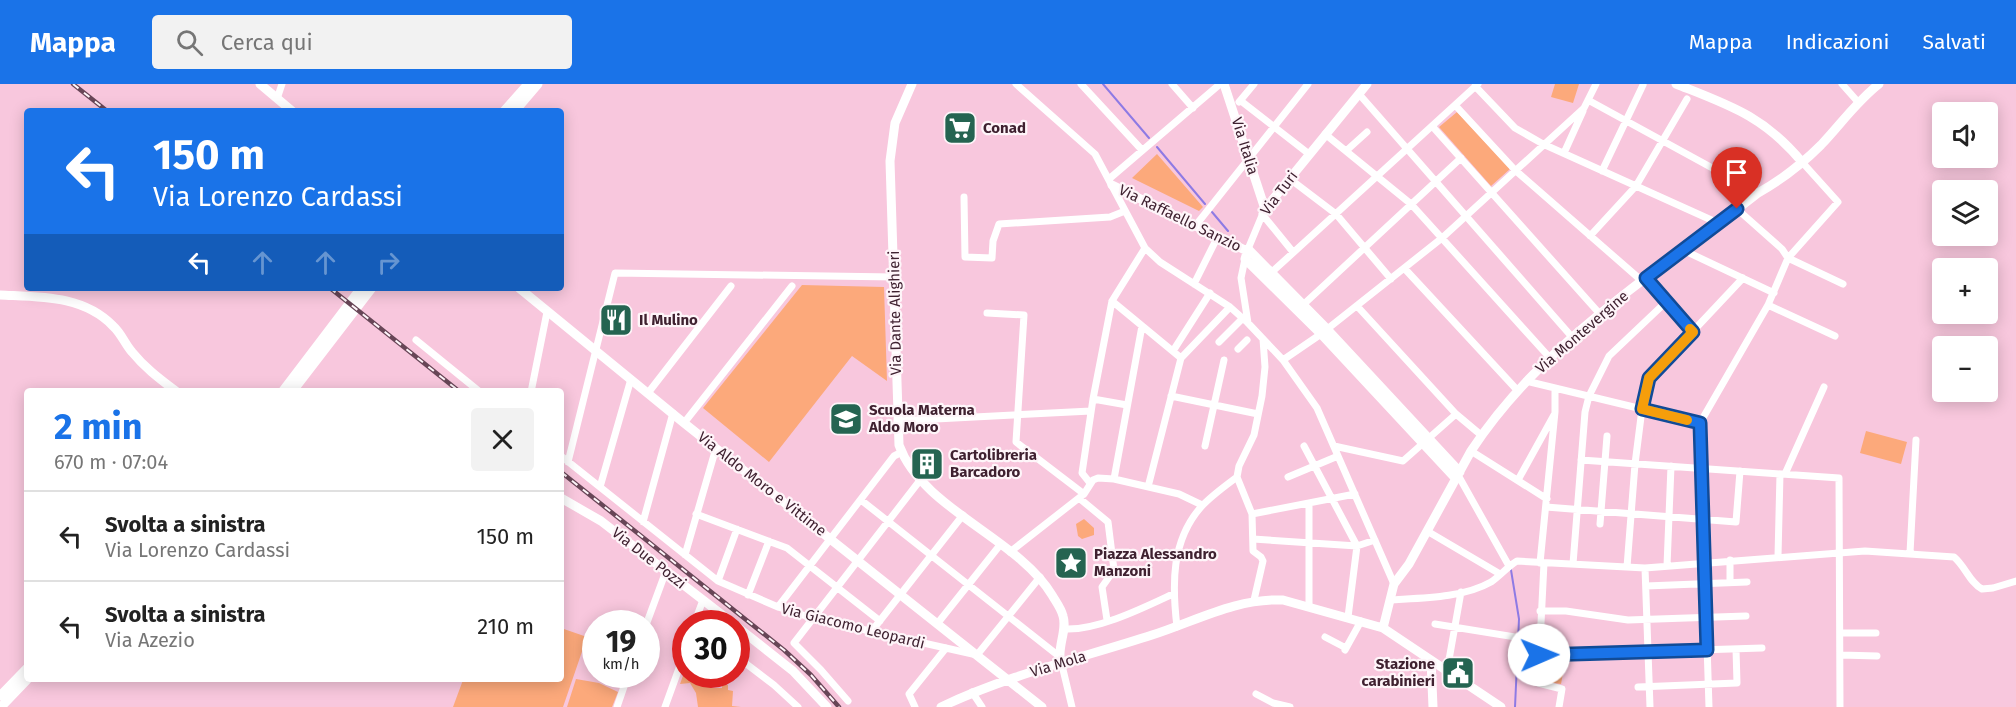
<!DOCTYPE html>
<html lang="it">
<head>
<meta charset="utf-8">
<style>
	:root { --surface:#fff; --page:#f2f2f2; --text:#222; --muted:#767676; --line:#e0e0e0; --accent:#1a73e8 }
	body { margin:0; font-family:"Fira Sans",sans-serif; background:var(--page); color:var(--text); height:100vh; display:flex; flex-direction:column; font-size:22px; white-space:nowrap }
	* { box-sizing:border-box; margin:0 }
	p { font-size:20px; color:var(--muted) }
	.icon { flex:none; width:33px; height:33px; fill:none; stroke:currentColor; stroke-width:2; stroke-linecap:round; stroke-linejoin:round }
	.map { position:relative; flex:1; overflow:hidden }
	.drawer { position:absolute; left:24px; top:304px; width:540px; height:294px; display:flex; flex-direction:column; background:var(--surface); border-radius:6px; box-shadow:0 3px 15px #0003 }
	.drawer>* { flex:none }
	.banner { position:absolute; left:24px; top:24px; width:540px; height:183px; border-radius:6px; box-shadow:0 3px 15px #0003; background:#1a73e8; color:#fff; overflow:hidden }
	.tools { position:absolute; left:1932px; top:18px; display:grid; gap:12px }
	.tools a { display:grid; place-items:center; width:66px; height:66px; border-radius:6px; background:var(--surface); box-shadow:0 3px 15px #0003; font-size:30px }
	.speed { position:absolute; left:582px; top:526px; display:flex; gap:12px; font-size:30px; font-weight:700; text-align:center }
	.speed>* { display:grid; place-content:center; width:78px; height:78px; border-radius:50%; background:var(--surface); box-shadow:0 3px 15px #0003; line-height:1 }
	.speed small { font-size:15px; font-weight:400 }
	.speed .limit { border:9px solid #d22; background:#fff; color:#111 }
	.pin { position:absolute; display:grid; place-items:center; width:51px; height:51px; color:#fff; margin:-62px -26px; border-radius:50% 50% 50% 0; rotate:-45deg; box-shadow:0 0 6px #0007 }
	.pin .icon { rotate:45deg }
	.me { position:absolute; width:66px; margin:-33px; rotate:89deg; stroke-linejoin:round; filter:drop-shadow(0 0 4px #0008) }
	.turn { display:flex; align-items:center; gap:21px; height:126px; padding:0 30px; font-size:27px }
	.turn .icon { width:78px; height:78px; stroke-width:2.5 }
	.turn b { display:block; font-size:42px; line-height:51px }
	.lanes { display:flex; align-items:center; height:57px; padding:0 30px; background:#0003; justify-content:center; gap:30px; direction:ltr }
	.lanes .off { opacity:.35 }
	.round { display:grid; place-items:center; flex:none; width:63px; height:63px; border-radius:6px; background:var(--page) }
	.overview { display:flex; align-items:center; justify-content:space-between; height:102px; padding:0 30px }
	h1 { font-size:36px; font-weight:700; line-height:45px; color:var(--accent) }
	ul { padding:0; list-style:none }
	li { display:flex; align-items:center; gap:18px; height:90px; padding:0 30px; border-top:2px solid var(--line) }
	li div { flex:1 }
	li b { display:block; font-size:22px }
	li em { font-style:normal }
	header { display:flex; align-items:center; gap:36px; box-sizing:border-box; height:84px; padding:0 30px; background:var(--accent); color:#fff }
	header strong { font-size:28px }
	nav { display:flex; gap:33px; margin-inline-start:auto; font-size:21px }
	.search { width:420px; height:54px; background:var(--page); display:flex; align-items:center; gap:15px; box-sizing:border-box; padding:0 21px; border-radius:6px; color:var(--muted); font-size:22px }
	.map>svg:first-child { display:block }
</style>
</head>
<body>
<header>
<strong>Mappa</strong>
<div class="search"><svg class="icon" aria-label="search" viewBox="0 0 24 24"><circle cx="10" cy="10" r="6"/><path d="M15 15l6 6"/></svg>Cerca qui</div>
<nav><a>Mappa</a><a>Indicazioni</a><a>Salvati</a></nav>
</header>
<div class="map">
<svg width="2016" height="623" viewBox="0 0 2016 623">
	<rect width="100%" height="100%" fill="#f8c7dd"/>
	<path fill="#fca97b" d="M1555,0H1579L1573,19L1551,13Z
		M1457,28L1510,85L1491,102L1439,43Z
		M1157,70L1203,123L1199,127L1132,94Z
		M802,201L884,203L887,297L852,272L769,378L703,324Z
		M1866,347L1907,358L1901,380L1860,369Z
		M1084,435L1094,444V451L1082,455L1078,452L1076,440Z
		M561,544L587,553L563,623H453L463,596H561Z
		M1542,574H1566L1561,600L1547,598L1543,594Z
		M685,586L686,591H711V604H722V600L728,601V606L733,607L732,622L741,623H698L696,609L690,599L680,600Z
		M576,595L599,599L618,608L612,623H567Z"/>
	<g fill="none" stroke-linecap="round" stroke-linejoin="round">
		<path stroke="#8e7ae4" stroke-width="2" d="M1103,0L1149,54
			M1157,63L1205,120
			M1212,128L1228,147
			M1511,486L1519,535L1515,623"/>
		<path stroke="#fff" stroke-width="7" d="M1016,0L1095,70L1145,164L1160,178L1230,223L1248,239L1283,276L1317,324L1394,500
			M1081,0L1142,66
			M1172,0L1193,24
			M1842,0L1858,18
			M1475,2L1515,44L1543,60L1718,139
			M1359,10L1572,253
			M277,15L282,0
			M1588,16L1758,109
			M1241,17L1309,70
			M1239,18L1254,0
			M1455,21L1515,86L1642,197
			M1432,42L1599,229
			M1325,50L1411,120L1550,274
			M1346,67L1367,48
			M1564,69L1583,27
			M1602,87L1643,1
			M1109,95L1220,0
			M1290,95L1336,130L1391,195
			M964,113L965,173L992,174L993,157L999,140L1110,133L1125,127
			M1737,125L1782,165L1788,174L1843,200
			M1262,130L1293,168
			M1196,141L1308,0
			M1590,152L1636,102L1687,15
			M1248,165L1263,129
			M1683,166L1774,209
			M1245,175L1241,194L1248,239
			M1405,185L1518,307
			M1272,188L1478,0
			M1646,194L1693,248
			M1194,200L1218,152
			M1112,217L1181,274
			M1304,220L1461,74
			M1768,221L1835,252
			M1357,222L1456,330L1481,351
			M987,229L1024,231L1016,358L1084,410
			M416,256L480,308
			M1219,258L1243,234
			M1238,265L1247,256
			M1173,267L1210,209
			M1283,276L1321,250L1442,154L1584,24L1596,0
			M1526,297L1700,339
			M531,308L547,228
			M648,309L731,202
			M1171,312L1258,330
			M1093,315L1127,321
			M897,337L1091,327
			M684,339L792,202
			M1700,339L1768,221L1788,174L1838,118L1802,78
			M1700,339L1709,623
			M1205,362L1224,276
			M1304,362L1357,462L1348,533
			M1334,362L1403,377L1456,330
			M1471,367L1547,415
			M561,372L718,497L778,523L812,534L977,571L1040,493
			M1581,376L1839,394L1840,623
			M568,378L615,189L894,193
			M1785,390L1824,303
			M1458,391L1509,482
			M1288,393L1338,372
			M1114,395L1142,242
			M1518,396L1554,331
			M1090,399L1082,389L1093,315L1112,217L1145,164
			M600,403L631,295
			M1148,403L1181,274L1230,223
			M1079,414L1108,438L1114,486L1102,503L1107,536
			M861,416L1060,573L1072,623
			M1309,419V522
			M1546,423L1736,438L1740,387
			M696,430L787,464L880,537
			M1252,430L1355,410
			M643,438L673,329
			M1600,440L1607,352
			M1427,447L1500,490
			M1253,455L1357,462L1375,456
			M1010,468L1084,410L1093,396L1098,394L1114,395L1179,410L1202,421
			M1910,469L1916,356
			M685,471L716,364
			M1778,472L1780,390
			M1730,476V498
			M1540,479L1555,328V305
			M1544,479L1538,599L1562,605L1559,623
			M1573,480L1585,328L1589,312L1609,272L1667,217
			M1667,482L1671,382
			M1627,483L1635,380L1642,325L1649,294L1743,194
			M1645,484L1650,623
			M718,497L737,445
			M1646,502L1747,498
			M748,511L769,457
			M1254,516L1263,477L1261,473L1253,467L1252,430L1237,393L1239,382L1254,351L1262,312L1265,283L1263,255
			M1390,516C1422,514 1463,514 1491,498C1500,492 1507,483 1517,477L1645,484L1865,467L1954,473C1965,482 1970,499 1982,505L1993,504L2016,497
			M778,523L894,372L902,368
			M1540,527H1566L1628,536L1746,532
			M694,540L703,516
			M937,540L1000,461
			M1435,540L1540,557
			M646,541L666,487
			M1177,543C1172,501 1171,457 1201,423C1211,412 1225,402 1237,393
			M1064,545C1097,547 1143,524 1173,510
			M871,548L963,431
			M1841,549H1876
			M1325,553L1346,564
			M1345,566L1361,537
			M1540,571L1762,564
			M1841,571L1877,572
			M736,572L774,601L798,623
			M1447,587L1461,508
			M1638,603L1737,599L1736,565
			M972,608L982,623
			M1256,610L1273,619L1290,623
			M848,617L821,586L794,559L921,395
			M617,623L628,591
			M665,623L686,565
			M915,623L909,610L946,564"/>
		<path stroke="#fff" stroke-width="9" d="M260,0L292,27
			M912,0L895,39L890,77L899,361C922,425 1018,454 1052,511C1056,518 1061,524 1063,532C1067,545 1059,559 1060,573
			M1224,0L1265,125
			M1676,0C1729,21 1764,32 1802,78
			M504,27L528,0
			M515,27L538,0
			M1112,101L1247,167
			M1265,125L1367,0
			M519,204L684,339L1042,623
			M0,211C39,213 83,211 113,242C121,249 125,260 132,268C145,284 160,295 177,308
			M282,308L361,204
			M292,308L372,204
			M1456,395L1321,250L1245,175L1248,165L1327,245L1460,388
			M561,414L601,437L734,540
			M736,542L793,587L827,623
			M1383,544L1394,500L1409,480L1471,367C1543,257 1657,189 1758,109C1781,96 1802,80 1821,61C1841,40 1856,18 1879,0
			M1431,576L1433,623
			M0,612L27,584
			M1,623L27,596
			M941,623C1008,591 1081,574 1152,551C1196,537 1236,514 1283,516L1383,544L1501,623"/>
		<g stroke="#684657" stroke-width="4.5">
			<path id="rail" d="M73,0L107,27
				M330,204L460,308
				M561,388L784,566L811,591L839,623"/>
		</g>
		<use href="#rail" stroke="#fef5f9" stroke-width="2" stroke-dasharray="7" stroke-linecap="butt"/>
	</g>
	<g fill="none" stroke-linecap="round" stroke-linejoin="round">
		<g stroke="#114b97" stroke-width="15">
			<path id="route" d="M1539,571L1707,566L1700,339L1642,325L1649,294L1693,248L1646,194L1737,125"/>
		</g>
		<use href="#route" stroke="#1a73e8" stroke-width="10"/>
		<path stroke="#f59e0b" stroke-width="10" d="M1687,336L1642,325L1649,294L1693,248L1690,245"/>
	</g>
	<defs>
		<g id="supermarket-square" transform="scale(1.725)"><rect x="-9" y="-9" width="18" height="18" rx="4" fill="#256451" stroke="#fef5f9"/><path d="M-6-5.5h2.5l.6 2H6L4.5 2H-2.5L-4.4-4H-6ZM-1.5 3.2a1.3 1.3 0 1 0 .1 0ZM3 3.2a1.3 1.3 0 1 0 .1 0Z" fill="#fff"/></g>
		<g id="restaurant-square" transform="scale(1.725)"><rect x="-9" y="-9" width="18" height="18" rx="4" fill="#256451" stroke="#fef5f9"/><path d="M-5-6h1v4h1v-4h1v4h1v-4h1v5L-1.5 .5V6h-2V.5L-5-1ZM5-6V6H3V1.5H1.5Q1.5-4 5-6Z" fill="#fff"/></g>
		<g id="school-square" transform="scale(1.725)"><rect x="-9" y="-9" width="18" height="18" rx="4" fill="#256451" stroke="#fef5f9"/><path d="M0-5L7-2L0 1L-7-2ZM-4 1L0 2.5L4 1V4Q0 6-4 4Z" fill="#fff"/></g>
		<g id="building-square" transform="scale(1.725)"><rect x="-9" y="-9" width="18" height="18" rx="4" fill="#256451" stroke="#fef5f9"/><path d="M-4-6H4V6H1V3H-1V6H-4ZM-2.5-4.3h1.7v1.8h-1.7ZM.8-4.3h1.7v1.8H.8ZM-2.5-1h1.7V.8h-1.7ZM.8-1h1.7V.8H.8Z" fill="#fff"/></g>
		<g id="sight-square" transform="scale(1.725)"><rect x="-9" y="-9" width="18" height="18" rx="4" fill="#256451" stroke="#fef5f9"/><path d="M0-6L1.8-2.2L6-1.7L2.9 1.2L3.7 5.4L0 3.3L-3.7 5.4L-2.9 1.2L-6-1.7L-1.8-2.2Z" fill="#fff"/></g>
		<g id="civic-square" transform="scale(1.725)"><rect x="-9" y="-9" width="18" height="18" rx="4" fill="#256451" stroke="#fef5f9"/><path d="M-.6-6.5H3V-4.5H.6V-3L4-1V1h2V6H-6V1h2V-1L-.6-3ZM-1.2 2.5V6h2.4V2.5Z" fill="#fff"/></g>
	</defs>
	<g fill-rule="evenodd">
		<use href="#supermarket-square" x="960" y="44"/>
		<use href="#restaurant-square" x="616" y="236"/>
		<use href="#school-square" x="846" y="335"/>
		<use href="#building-square" x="927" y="380"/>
		<use href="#sight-square" x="1071" y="479"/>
		<use href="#civic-square" x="1458" y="589"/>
	</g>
	<g text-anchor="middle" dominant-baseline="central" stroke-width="4.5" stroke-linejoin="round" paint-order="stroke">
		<g font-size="15" font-weight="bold" fill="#3f2130" stroke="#fef5f9" text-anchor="start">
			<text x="983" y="44">Conad</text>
			<text x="639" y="236">Il Mulino</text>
			<text x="869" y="326">Scuola Materna<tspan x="869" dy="17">Aldo Moro</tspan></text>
			<text x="950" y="371">Cartolibreria<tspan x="950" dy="17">Barcadoro</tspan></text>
			<text x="1094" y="470">Piazza Alessandro<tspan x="1094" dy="17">Manzoni</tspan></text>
			<text x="1435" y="580" text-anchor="end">Stazione<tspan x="1435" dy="17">carabinieri</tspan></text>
		</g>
		<g font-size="15" fill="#3f2130" stroke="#fef5f9">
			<text transform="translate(1245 62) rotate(73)">Via Italia</text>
			<text transform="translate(1279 109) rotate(-53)">Via Turi</text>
			<text transform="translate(1180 134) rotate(26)">Via Raffaello Sanzio</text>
			<text transform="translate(895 229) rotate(-91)">Via Dante Alighieri</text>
			<text transform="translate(1582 248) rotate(-41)">Via Montevergine</text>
			<text transform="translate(762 400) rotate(38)">Via Aldo Moro e Vittime</text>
			<text transform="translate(649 474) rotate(38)">Via Due Pozzi</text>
			<text transform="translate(853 542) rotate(14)">Via Giacomo Leopardi</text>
			<text transform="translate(1058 580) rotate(-17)">Via Mola</text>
		</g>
	</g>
</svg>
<div class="tools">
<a><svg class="icon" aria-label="sound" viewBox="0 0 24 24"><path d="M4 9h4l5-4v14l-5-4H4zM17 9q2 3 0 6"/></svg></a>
<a><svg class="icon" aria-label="layers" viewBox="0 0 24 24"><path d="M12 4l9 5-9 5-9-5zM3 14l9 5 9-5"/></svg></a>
<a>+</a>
<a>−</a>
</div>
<div class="speed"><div>19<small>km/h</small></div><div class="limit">30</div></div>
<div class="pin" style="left:1737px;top:125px;background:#d93025"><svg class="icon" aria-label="arrive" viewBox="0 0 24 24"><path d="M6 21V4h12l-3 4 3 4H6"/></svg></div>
<svg class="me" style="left:1539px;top:571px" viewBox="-20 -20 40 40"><circle r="19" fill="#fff"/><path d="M0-13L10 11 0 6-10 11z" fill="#1a73e8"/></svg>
<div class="banner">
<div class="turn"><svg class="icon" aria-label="left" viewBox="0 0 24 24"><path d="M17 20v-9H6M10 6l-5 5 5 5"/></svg><div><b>150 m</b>Via Lorenzo Cardassi</div></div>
<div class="lanes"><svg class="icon" aria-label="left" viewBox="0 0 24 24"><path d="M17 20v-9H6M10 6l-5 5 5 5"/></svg><svg class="icon off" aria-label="ahead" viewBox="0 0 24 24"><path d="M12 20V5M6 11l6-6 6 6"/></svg><svg class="icon off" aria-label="ahead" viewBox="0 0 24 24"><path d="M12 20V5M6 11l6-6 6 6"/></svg><svg class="icon off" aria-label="right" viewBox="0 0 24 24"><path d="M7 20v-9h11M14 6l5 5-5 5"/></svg></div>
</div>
<section class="drawer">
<div class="overview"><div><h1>2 min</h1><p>670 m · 07:04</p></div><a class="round"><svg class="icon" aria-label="close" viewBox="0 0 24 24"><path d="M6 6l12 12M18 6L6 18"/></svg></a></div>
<ul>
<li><svg class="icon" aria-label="left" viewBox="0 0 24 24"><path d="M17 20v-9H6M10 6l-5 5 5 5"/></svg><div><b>Svolta a sinistra</b><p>Via Lorenzo Cardassi</p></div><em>150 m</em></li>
<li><svg class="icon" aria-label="left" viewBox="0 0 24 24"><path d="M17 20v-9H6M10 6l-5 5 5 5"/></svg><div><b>Svolta a sinistra</b><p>Via Azezio</p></div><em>210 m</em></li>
</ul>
</section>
</div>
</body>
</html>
